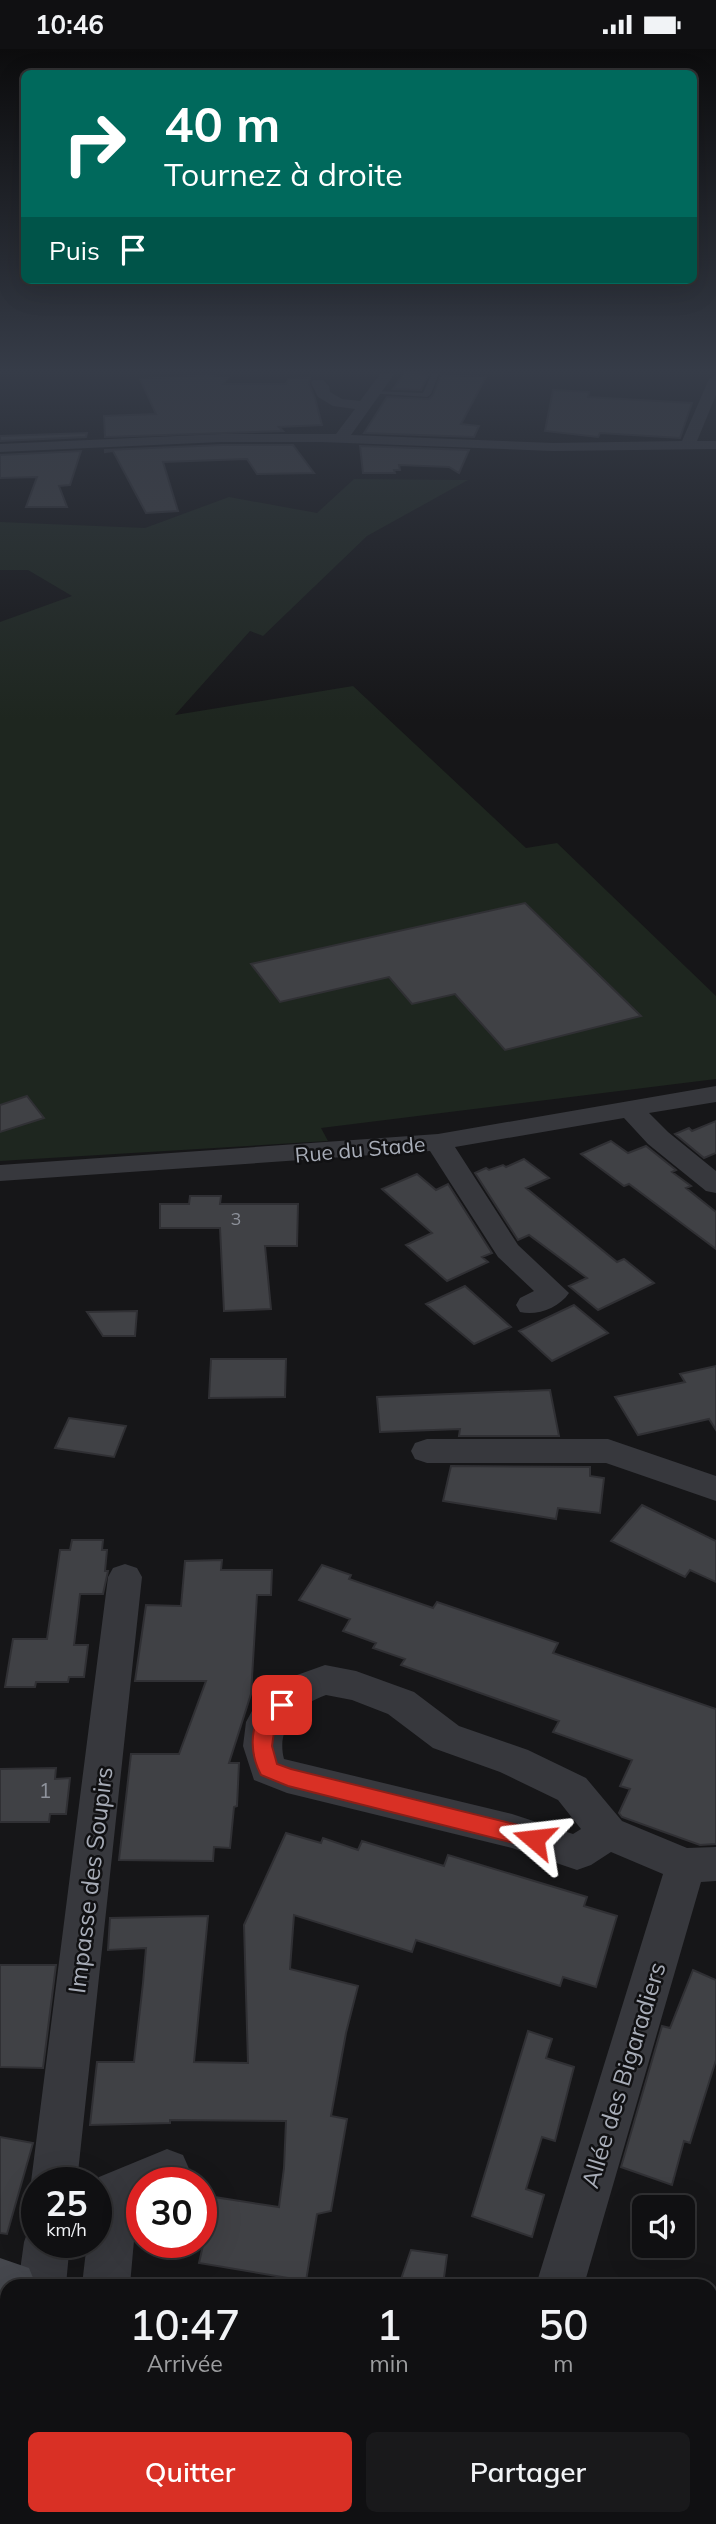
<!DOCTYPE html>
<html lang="fr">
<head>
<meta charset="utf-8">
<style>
	:root { --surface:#101012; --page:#19191b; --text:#f1f3f6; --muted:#9c9d9f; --line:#303032; --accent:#d93025 }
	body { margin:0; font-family:Mulish,sans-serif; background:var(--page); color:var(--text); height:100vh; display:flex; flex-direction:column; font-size:26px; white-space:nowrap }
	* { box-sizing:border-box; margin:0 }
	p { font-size:23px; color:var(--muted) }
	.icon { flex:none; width:38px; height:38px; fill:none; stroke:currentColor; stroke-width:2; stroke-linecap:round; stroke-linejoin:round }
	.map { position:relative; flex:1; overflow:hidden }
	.sheet { position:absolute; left:0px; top:2230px; width:718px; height:247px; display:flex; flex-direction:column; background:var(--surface); border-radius:21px 21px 0 0; box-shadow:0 7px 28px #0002,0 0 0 2px var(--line) }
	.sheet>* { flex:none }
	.banner { position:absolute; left:21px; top:21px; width:676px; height:214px; border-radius:10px; box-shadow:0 7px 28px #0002,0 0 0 2px var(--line); background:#00695c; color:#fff; overflow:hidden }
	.buttons { position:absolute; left:632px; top:2146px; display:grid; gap:14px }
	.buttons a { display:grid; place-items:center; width:63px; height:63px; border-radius:10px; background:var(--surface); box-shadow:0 7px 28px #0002,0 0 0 2px var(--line); font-size:35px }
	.speed { position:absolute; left:21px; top:2118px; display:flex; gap:14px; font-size:35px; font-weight:700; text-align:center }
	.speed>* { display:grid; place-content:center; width:91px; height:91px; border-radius:50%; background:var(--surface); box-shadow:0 7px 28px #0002,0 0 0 2px var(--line); line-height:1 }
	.speed small { font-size:18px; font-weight:400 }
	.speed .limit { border:10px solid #d22; background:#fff; color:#111 }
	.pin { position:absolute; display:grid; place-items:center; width:60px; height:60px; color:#fff; margin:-30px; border-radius:14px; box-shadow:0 4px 10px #0006 }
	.me { position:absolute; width:77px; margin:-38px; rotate:287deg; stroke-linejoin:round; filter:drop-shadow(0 0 5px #0008) }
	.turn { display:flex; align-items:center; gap:24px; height:147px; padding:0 28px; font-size:32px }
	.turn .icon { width:91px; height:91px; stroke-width:2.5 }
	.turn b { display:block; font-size:49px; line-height:60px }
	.then { display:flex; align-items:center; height:66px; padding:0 28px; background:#0003; gap:14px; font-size:26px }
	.eta { display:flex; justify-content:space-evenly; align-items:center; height:119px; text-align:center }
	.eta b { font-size:42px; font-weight:600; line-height:49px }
	.action { display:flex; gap:14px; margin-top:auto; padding:14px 28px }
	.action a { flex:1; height:80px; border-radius:10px; background:var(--accent); color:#fff; font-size:28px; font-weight:600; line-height:80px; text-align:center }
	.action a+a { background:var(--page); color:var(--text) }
	.status { display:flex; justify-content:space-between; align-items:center; height:49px; padding:0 35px; background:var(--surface); direction:ltr }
	.status svg { height:19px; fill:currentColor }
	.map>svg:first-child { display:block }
</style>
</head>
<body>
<div class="status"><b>10:46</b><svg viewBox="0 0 49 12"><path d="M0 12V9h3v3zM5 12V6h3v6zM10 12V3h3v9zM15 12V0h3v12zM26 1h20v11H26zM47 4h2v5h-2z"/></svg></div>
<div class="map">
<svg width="716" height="2475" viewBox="0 0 716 2475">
	<rect width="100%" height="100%" fill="#161618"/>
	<path fill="#1e261f" d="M354,430L468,431L367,487L263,587L250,582L175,666L353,637L526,799L557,794L716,947V1030L321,1079L328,1092L0,1112V573L72,547L28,521H0V473L145,479L229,448L317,464Z"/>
	<path fill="#404145" stroke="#303034" stroke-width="2" d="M404,324H417L429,325L421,341L393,340Z
		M208,326L228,329L223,335H286L288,330L310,329L309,335L315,349L322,376L279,378L283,382L105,388L104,367L156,365L140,330Z
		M441,326L486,328L461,375L479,377L474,388L364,384L387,348L429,350L433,346Z
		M553,341L589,343L588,348L692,354L680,389L600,384L598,388L545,382Z
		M87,384L86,388L0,392V387Z
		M221,396H293L314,424L257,425L247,410L163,413L178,462L146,464L113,402L105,403V401Z
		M360,397L469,401L459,424L449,418L399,416L400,421H394L395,424H363Z
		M81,402L70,436L59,437L67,458H26L37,428L0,429V406Z
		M525,854L641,967L505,1001L455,945L412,955L389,928L280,953L251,915Z
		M27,1047L44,1069L0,1083V1056Z
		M716,1072V1104L704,1109L675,1085L689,1079L692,1082Z
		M611,1092L628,1104L646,1097L676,1121L672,1123L691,1137L686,1139L716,1163V1200L629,1135L624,1137L581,1105Z
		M524,1110L549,1129L526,1139L617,1213L624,1210L654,1234L598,1261L569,1237L587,1229L529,1186L518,1191L475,1124L486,1119L489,1121L503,1116L506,1118Z
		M417,1125L436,1141L448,1135L492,1204L482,1208L488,1213L447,1232L406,1196L432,1184L382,1140Z
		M190,1147H221L220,1155H298L297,1197H265L271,1260L224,1262L220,1179H160V1155H189Z
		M465,1237L511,1278L474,1295L426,1255Z
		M574,1256L608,1284L552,1312L519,1282Z
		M137,1262L135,1287H103L87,1263Z
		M211,1310H286L285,1348L209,1349Z
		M716,1317V1381L709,1370L638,1386L615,1348L685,1333L680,1325Z
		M550,1341L559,1387H459L460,1380L380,1383L377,1348Z
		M69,1369L126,1377L114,1408L55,1399Z
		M451,1417L590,1418V1427L604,1429L600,1464L558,1459L556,1470L443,1452Z
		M642,1456L716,1492V1533L690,1521L685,1528L611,1492Z
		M72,1491H103L102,1501H107L105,1522H108L103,1545H80L74,1596H88L84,1628H69L68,1633H36L35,1638H5L13,1590H47L60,1501H70Z
		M222,1511L221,1521H272L271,1546H257L251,1645L229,1714H239L237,1757L234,1758L230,1799L214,1798L213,1812L119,1811L131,1705H179L206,1632H135L146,1556L181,1557L185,1512Z
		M322,1516L351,1526L349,1530L433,1559L437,1553L558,1594L553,1604L716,1660V1795L700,1796L622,1768L619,1764L630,1740L620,1737L632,1711L553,1683L559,1672L401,1616L405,1610L373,1599L376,1594L343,1582L350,1570L299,1551Z
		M56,1719L55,1730L70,1729L66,1765H50L49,1773H0V1720Z
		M286,1784L321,1794L323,1789L358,1801L362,1792L444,1817L448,1806L587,1848L584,1857L617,1867L596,1938L563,1928L560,1937L416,1891L412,1903L294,1866L290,1920L358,1937L346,1984L331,2067L347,2070L331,2162L317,2165L306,2232L199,2214L214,2148L279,2158L284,2119L286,2072L170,2071V2074L90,2076L97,2013H134L143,1934L146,1899L108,1901L110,1869L208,1867L194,2013L248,2014L244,1876Z
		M0,1916H56L43,2019L0,2018Z
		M693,1921L716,1931V2011L690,2094L684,2092L672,2136L621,2118L662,1977L670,1979Z
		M528,1982L552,1990L546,2009L574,2018L555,2092L542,2088L526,2140L544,2146L532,2188L472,2167Z
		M0,2088L33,2094L7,2185L0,2184Z
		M411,2201L447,2206L443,2236H399Z"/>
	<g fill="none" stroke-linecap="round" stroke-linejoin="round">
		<path fill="#37383d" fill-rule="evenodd" d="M432,324H439L431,345L427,348L369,344L373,342L423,344Z"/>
		<path fill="#37383d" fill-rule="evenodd" d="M381,324H395L351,386L553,394L682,392L709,330L716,326V346L697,392H716V400L553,402L321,393H221L0,403V395L221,385H336L355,360L333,357L318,348L311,334L313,331H323L329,337L330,343L342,350L360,352Z
			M716,1037V1053L649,1064L668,1083L716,1122V1144L706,1142L648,1095L624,1069L455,1098L518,1196L569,1244C559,1259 537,1267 520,1263L516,1256L520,1249L534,1242L498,1208L430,1102L0,1132V1116L438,1085Z
			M427,1390H608L716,1427V1452L606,1414H427L415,1410L411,1402L415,1394Z
			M125,1515L137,1519L142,1528L77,2133H37V2146L31,2133L108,1528L113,1519Z
			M325,1616L356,1622L414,1643L459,1677L528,1701L586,1729L622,1772L687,1799L716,1798V1832L701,1833L584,2236H536L663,1825L611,1803L591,1816L577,1821L512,1799L287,1744L254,1731L243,1697L246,1673L252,1662L286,1630ZM326,1646L352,1651L388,1665L433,1699L500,1723L558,1751L581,1780L573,1785L512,1765L284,1710C276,1679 297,1656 326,1646Z
			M167,2100L183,2106L190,2122L185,2133H142V2156L137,2158L130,2236H82L87,2193H96V2134L99,2128Z
			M37,2174V2193H70L66,2236H18L24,2193L30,2176Z"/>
		<path fill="#45474d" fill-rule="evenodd" d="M0,2209L29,2219L36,2236H7V2272L0,2271Z
			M710,2342L716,2343V2407L710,2406Z"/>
	</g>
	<linearGradient id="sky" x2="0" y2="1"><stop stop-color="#0c0c0d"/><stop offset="0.48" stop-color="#363c48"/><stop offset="1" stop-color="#363c48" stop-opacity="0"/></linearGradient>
	<rect width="716" height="671" fill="url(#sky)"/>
	<path fill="#d93025" stroke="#8d1f18" stroke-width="2" d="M282,1648L289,1651L292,1656L275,1676L272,1697L277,1715L291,1720L534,1780L541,1783L544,1790L541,1796L534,1799L288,1737L261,1726C247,1699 249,1659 282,1648Z"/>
	<g text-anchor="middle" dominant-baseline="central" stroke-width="5" stroke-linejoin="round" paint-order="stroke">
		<g font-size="18" fill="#8e929b">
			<text x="236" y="1169">3</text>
		</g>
		<g font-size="21" fill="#a8adb8" stroke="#111113">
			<text transform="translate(360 1100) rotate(-5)">Rue du Stade</text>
		</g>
		<g font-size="21" fill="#8e929b">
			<text x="45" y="1741">1</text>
		</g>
		<g font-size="24" fill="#a8adb8" stroke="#111113">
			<text transform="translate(90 1831) rotate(-83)">Impasse des Soupirs</text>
			<text transform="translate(623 2026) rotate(-73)">Allée des Bigaradiers</text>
		</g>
	</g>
</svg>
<div class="buttons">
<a><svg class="icon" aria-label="sound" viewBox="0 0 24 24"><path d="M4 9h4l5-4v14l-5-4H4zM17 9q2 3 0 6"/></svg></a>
</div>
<div class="speed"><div>25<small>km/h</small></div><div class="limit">30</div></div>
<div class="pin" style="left:282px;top:1656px;background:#d93025"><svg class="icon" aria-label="arrive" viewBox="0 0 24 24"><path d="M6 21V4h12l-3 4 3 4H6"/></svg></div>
<svg class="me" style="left:534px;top:1790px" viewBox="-20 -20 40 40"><path d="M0-17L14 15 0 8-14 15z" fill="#d93025" stroke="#fff" stroke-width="4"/></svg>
<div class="banner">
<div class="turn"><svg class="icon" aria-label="right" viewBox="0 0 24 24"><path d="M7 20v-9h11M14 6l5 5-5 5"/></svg><div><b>40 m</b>Tournez à droite</div></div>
<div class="then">Puis<svg class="icon" aria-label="arrive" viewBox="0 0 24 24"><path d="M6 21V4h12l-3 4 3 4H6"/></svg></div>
</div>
<section class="sheet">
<div class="eta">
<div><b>10:47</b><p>Arrivée</p></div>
<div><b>1</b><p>min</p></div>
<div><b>50</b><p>m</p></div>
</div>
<div class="action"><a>Quitter</a><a>Partager</a></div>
</section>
</div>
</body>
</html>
